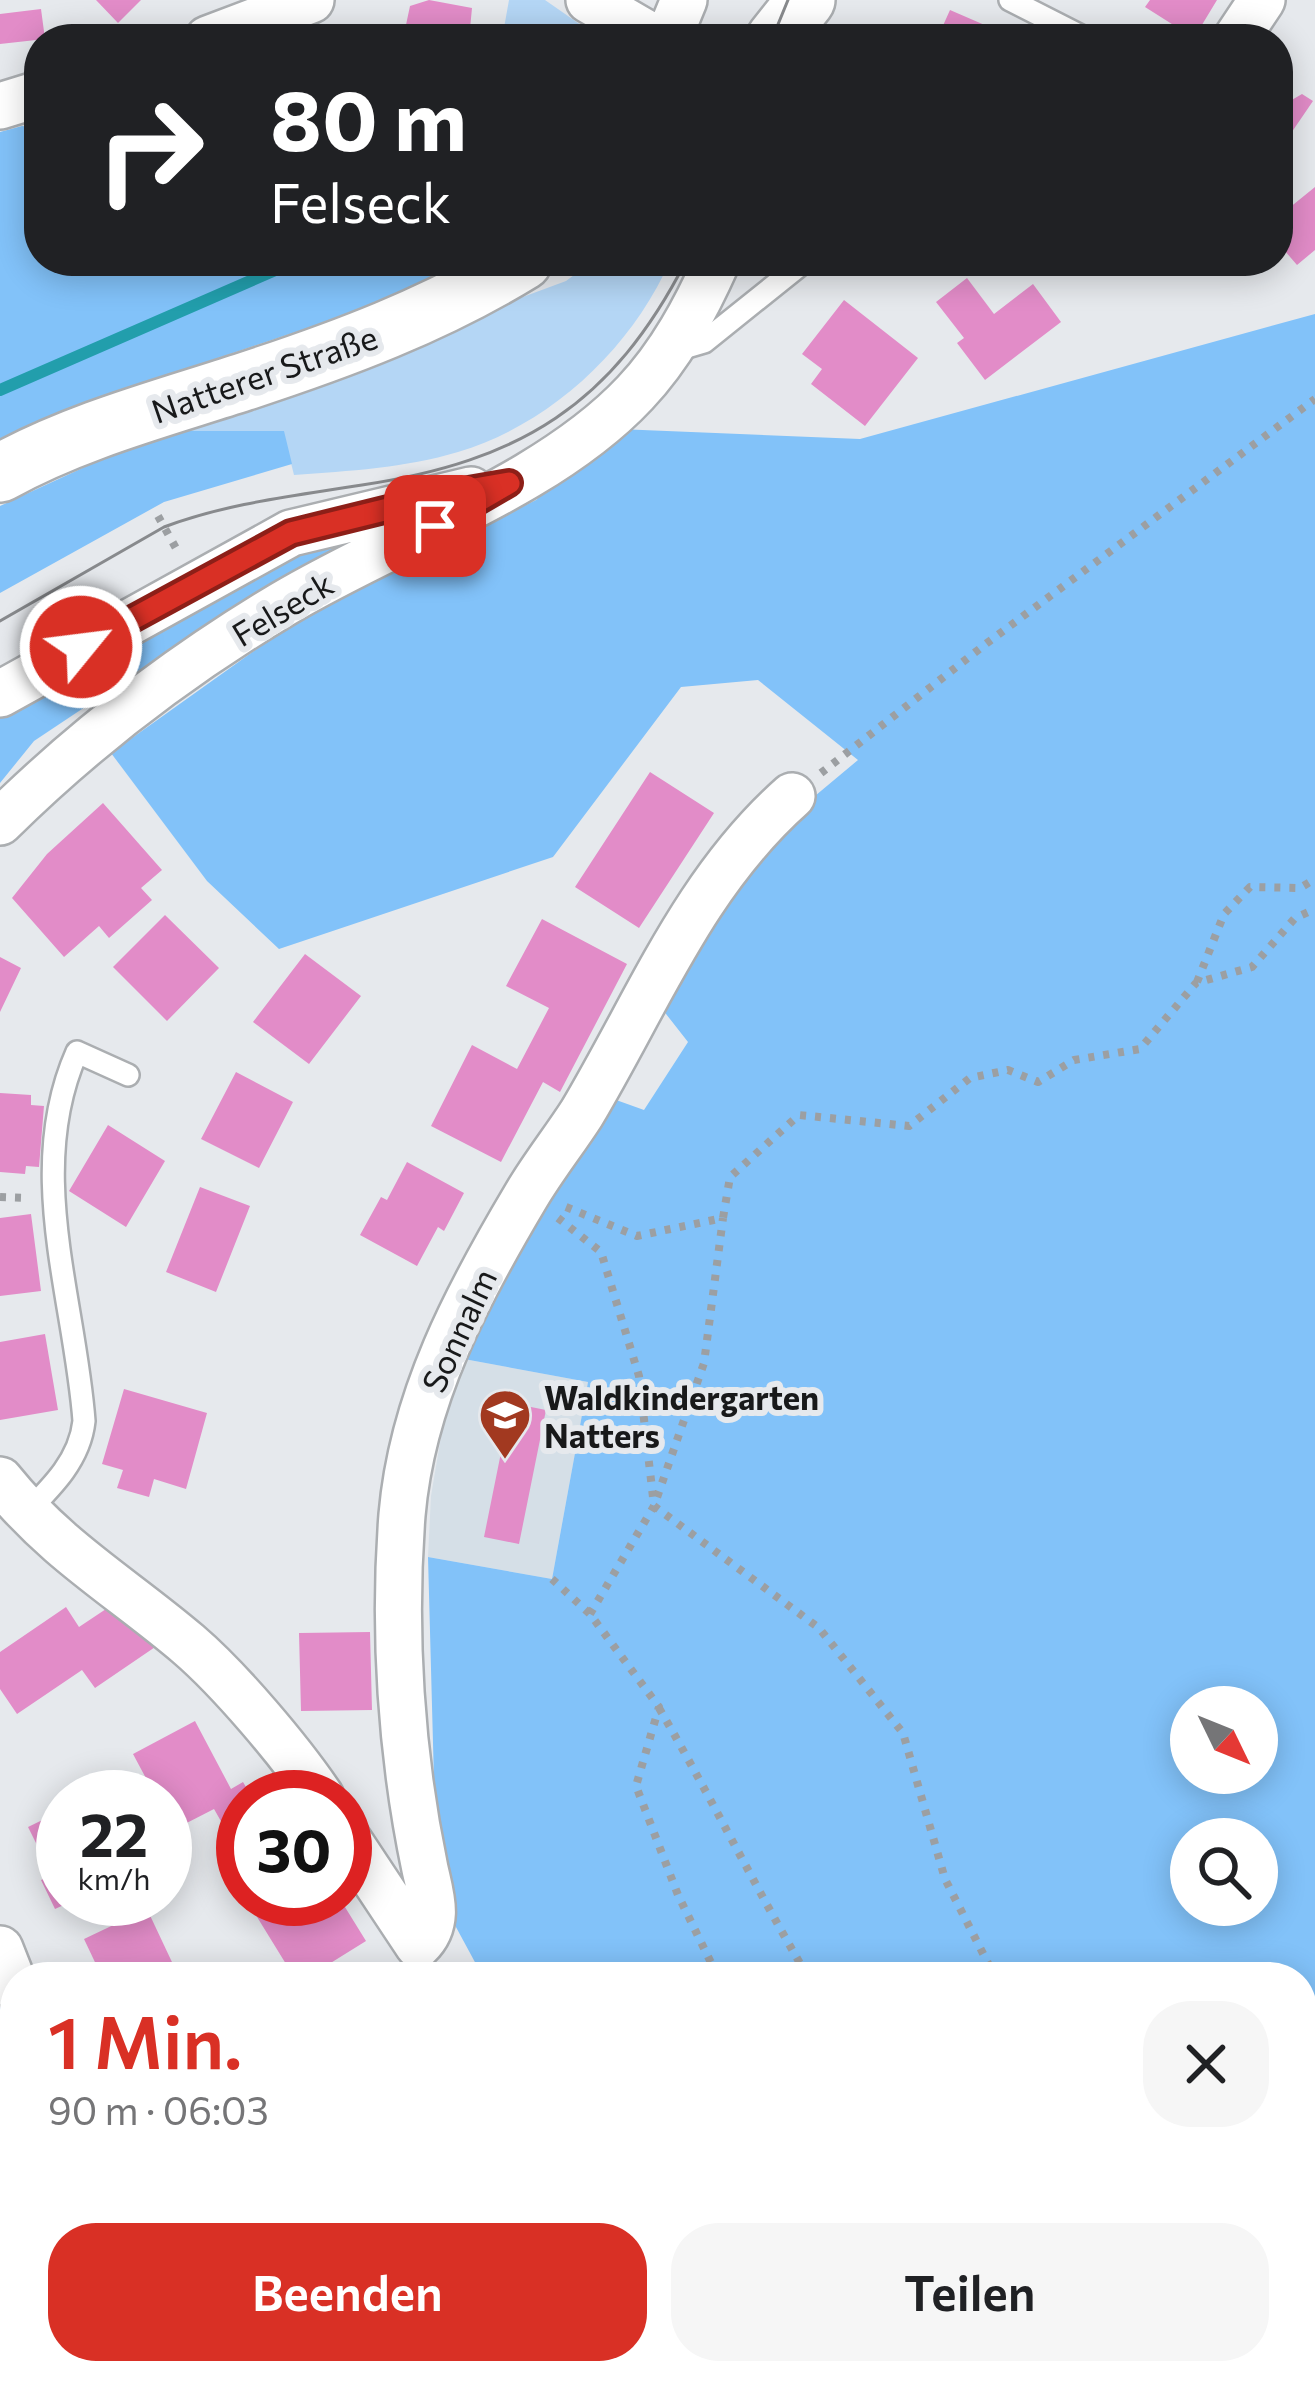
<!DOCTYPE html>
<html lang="de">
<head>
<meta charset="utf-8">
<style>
	:root { --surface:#fff; --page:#f6f6f6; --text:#202124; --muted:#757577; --accent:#d93025 }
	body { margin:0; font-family:Commissioner,sans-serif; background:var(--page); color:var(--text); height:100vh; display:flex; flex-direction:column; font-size:45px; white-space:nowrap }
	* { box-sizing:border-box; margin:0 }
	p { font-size:39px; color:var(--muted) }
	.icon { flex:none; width:66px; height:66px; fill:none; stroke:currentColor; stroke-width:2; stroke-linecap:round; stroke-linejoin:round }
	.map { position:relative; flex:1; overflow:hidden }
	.side { position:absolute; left:0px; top:1962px; width:1317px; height:423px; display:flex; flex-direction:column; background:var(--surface); border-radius:48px 48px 0 0; box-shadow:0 6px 30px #0003 }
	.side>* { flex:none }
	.guide { position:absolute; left:24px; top:24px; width:1269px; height:252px; border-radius:48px; box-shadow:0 6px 30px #0003; background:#202124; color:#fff; overflow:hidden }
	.needle { width:78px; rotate:133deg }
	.controls { position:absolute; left:1170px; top:1686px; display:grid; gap:24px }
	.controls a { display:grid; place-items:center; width:108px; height:108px; border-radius:50%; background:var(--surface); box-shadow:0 6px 30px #0003; font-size:60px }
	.speed { position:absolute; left:36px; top:1770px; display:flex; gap:24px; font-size:60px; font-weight:700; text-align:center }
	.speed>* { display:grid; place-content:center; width:156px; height:156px; border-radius:50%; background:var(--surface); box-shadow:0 6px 30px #0003; line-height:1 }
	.speed small { font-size:30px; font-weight:400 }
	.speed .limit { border:18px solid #d22; background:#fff; color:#111 }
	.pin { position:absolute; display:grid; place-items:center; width:102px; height:102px; color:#fff; margin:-51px; border-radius:24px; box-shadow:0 6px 18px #0006 }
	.me { position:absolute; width:132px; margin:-66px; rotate:61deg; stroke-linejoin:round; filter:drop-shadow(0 0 9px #0008) }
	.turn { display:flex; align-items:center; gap:42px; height:252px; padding:0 48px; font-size:54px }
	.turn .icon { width:156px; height:156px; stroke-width:2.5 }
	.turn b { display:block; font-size:84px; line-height:102px }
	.round { display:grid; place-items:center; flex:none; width:126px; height:126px; border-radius:48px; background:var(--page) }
	.headline { display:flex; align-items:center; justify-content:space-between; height:204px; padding:0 48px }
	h1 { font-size:72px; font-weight:600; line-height:90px; color:var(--accent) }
	.primary-button { display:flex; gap:24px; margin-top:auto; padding:24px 48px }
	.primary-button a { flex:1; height:138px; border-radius:48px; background:var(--accent); color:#fff; font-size:48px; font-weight:600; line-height:138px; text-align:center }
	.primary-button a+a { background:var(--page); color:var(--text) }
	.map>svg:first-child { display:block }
</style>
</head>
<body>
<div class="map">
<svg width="1315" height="2384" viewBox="0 0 1315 2384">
	<rect width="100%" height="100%" fill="#e6e9ed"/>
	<path fill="#d5dfe7" d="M464,1359L588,1382L552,1579L428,1557L431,1496L443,1425Z"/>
	<path fill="#b4d6f5" d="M509,0H545L601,39H502Z
		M593,261H670C631,349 551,424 458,452C405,468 349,471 294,475L283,431H163L566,281Z"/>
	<path fill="#82c2f9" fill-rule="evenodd" d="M22,126L39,128V261H464L412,293L102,397L0,439V132Z
		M1315,314V2384H491L498,2370H1302V1977H483L437,1892L428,1557L552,1579L588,1382L464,1359L605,1096L644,1110L688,1042L659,1005L749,851L858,760L758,680L681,687L553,857L279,949L207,881L111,753L303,616L536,500L618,429L860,439ZM1191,1707H1257V1773H1191ZM1191,1839H1257V1905H1191Z
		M163,431H284L292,464L164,502L0,593V506Z
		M427,512L205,627L34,741L0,783V715L271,550Z
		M0,1996L15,2031V2370H208L218,2384H0Z"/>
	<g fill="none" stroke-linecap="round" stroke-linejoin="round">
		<path stroke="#229eac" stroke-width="12" d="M0,390L296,261"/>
	</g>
	<path fill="#e28cc8" d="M96,0H141L118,23Z
		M429,0L472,8L469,39H403L410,6Z
		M1150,0H1217L1194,38L1145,7Z
		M41,9L45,39L0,44V14Z
		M950,10L1017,39H937Z
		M1302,94L1313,101L1285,142L1278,138V98L1290,101Z
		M1315,187V250L1297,265L1278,243V217Z
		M967,278L994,314L1033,284L1061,322L985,380L957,343L964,338L936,302Z
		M844,300L918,358L865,426L811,384L822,369L802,354Z
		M650,772L714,813L639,928L575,887Z
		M103,803L162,870L141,888L152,900L109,938L99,926L64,957L12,898L47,854Z
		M165,915L219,968L167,1021L113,967Z
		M542,919L627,964L560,1092L543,1082L501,1162L431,1126L472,1045L517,1069L549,1008L506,986Z
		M305,954L361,996L309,1064L253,1022Z
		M0,957L21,968L0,1012Z
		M236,1072L293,1102L259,1168L201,1139Z
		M0,1093L31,1095V1105L44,1106L39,1167L26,1166L25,1174L0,1172Z
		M108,1125L165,1161L126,1227L69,1191Z
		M407,1162L464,1193L444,1231L438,1227L417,1266L360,1235L381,1197L387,1200Z
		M200,1187L250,1206L216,1292L166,1272Z
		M31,1214L41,1291L0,1296V1218Z
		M45,1334L58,1410L0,1420V1342Z
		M124,1389L207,1413L186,1489L154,1479L149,1497L117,1488L123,1470L102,1464Z
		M511,1403L546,1410L519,1544L484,1537Z
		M66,1607L79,1627L109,1607L161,1643L95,1688L82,1670L17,1714L0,1689V1652Z
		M370,1632L372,1710L301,1711L299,1633Z
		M195,1721L231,1789L243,1782L252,1797H243V1812L222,1823L214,1809L173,1830L165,1814V1797H156L133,1754Z
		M63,1810V1899H77L55,1909L41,1880L52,1875L28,1827Z
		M246,1899H340L366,1941L329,1964L337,1977H294Z
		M147,1909L179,1977H102L84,1939Z"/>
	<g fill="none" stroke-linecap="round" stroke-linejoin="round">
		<g stroke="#abaeb1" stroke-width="26">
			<path id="service" d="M1010,0L1087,39
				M674,343L687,347L704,342L805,261
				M27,1512C53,1486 80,1459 84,1421C75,1299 24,1171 77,1052L128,1075"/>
		</g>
		<g stroke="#abaeb1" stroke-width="50">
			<path id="minor" d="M589,0L656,39
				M208,39L311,0
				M668,39L684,0
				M1236,39L1262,0
				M0,106L39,94
				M0,694L291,533L471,490
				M0,822C84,739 181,665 283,604C393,538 547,487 635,393C671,355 696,308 717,261
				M0,1480C57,1551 121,1587 188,1644C230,1680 290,1751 321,1797
				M345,1835L418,1945C441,1923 431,1896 425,1869C401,1755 393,1632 402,1515C412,1398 467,1295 526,1196C543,1167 564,1141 582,1113C648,1002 694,883 792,796
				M0,1949L15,1987
				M233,2370L243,2384
				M463,2384L467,2370"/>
		</g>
		<g stroke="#abaeb1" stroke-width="62">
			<path id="tertiary" d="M775,39L806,0
				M0,473C76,431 160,409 243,382C341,350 435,315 523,261"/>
		</g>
		<path stroke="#9c9fa2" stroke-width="8" stroke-dasharray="6 9" stroke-linecap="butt" d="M158,516L177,550
			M821,773L987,643L1315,399
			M1197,982L1224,914L1250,887L1300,888L1315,879
			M0,1197L28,1198
			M566,1207L637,1236L723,1218L730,1177L799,1115L909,1126L970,1078L1008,1070L1038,1082L1074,1060L1140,1049L1196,983L1252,967L1295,918L1315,909
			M558,1218L601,1252L639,1376L654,1506L819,1628L903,1733L945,1879L995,1977
			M552,1579L590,1614L659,1707L636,1786L678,1895L718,1977
			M590,1614L654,1506L704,1363L723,1218
			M659,1708C711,1797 756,1889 808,1977
			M868,2370L872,2384
			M1017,2370L1030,2384
			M1200,2370L1209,2384"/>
		<use href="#service" stroke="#fff" stroke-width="21"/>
		<use href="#minor" stroke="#fff" stroke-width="45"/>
		<use href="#tertiary" stroke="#fff" stroke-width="57"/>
		<path stroke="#888a8d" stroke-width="3" d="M772,39L788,0
			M0,621L164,527C228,503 294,496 362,485C521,461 612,405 686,261"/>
	</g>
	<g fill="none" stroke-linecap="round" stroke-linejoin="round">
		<g stroke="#8d1f18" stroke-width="30">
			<path id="route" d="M81,647L291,533L457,492L509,483L435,526"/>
		</g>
		<use href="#route" stroke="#d93025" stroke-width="21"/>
	</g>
	<defs>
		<g id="school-pin" transform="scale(2.7)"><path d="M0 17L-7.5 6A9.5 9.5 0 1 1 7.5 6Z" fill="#a23920" stroke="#e6e9ed"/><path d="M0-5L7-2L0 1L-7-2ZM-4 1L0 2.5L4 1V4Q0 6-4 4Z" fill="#fff"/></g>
	</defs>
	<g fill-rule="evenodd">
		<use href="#school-pin" x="505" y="1415"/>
	</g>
	<g text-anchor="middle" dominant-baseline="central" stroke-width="12" stroke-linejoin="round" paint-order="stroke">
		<g font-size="33" fill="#18191a" stroke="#e6e9ed">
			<text transform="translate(264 373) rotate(-19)">Natterer Straße</text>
			<text transform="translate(282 608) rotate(-31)">Felseck</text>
			<text transform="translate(458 1330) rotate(-65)">Sonnalm</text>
		</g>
		<g font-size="33" font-weight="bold" fill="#18191a" stroke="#e6e9ed" text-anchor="start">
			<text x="544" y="1396">Waldkindergarten<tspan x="544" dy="38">Natters</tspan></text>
		</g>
	</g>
</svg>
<div class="controls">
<a><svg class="needle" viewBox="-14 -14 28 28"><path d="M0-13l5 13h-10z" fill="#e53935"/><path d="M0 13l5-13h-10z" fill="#757577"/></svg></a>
<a><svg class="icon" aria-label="search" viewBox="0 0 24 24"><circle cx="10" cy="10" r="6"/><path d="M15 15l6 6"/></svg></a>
</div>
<div class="speed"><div>22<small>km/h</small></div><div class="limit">30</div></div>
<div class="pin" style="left:435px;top:526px;background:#d93025"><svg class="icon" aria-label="arrive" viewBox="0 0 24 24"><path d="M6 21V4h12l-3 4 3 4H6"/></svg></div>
<svg class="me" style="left:81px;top:647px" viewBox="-20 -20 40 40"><circle r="17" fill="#d93025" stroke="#fff" stroke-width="3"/><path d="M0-11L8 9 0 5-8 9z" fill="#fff"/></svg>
<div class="guide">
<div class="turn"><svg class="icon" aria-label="right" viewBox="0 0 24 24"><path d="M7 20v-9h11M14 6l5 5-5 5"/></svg><div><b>80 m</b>Felseck</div></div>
</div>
<section class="side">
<div class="headline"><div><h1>1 Min.</h1><p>90 m · 06:03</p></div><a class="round"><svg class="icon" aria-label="close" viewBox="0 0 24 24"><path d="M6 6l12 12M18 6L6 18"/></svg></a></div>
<div class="primary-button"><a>Beenden</a><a>Teilen</a></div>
</section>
</div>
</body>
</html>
